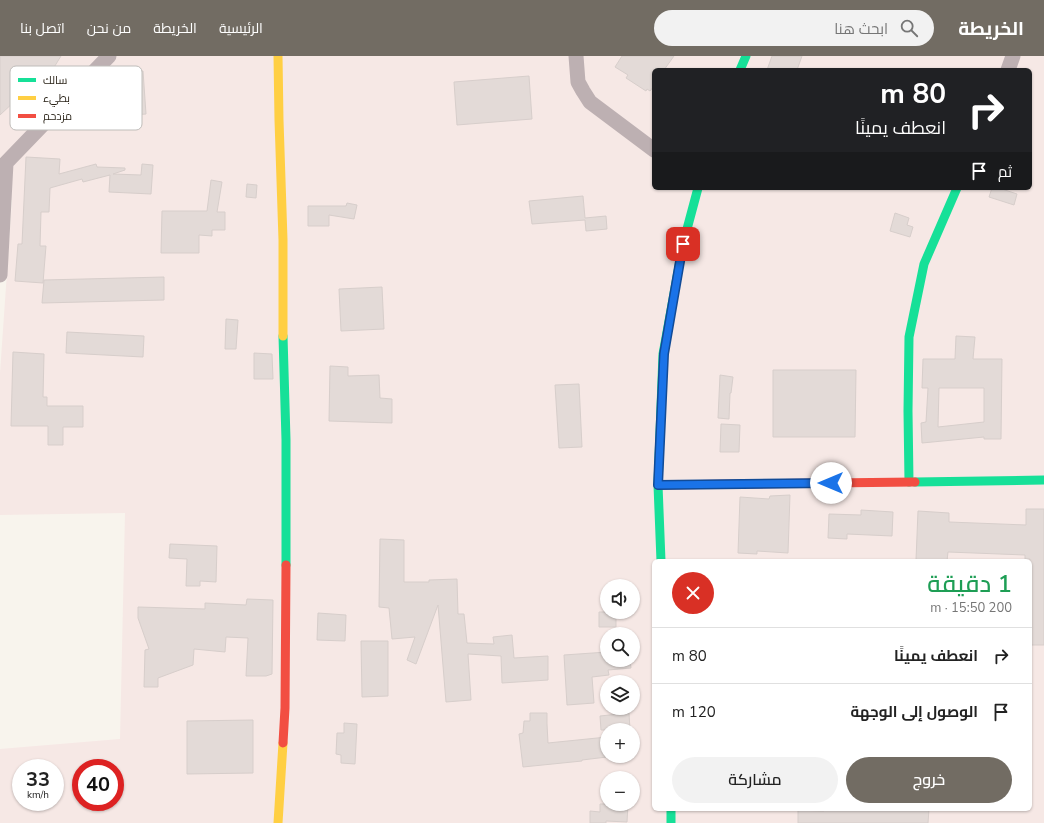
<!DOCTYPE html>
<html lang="ar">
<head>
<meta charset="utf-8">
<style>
	:root { --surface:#fff; --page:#f2f2f2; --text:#222; --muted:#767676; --line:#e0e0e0; --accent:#726c63 }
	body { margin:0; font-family:"Nunito Sans",Cairo,sans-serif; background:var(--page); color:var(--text); direction:rtl; height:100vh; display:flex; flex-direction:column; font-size:15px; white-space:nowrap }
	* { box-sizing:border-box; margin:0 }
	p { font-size:13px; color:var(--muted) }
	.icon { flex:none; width:22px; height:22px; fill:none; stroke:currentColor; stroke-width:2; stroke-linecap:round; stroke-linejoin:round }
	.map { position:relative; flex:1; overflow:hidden; direction:ltr }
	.details { position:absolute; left:652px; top:503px; width:380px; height:252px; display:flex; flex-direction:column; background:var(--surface); border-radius:6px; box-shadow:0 1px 3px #0004; direction:rtl }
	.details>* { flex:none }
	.guide { position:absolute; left:652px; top:12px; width:380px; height:122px; border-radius:6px; box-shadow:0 1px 3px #0004; direction:rtl; background:#202124; color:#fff; overflow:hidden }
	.tools { position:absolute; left:600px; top:523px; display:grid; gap:8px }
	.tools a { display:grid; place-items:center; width:40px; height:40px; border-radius:50%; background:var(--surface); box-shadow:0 1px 3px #0004; font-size:20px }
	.speed { position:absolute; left:12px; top:703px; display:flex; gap:8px; font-size:20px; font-weight:700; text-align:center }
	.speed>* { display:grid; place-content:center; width:52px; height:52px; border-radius:50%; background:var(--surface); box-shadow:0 1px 3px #0004; line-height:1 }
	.speed small { font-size:10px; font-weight:400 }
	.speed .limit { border:6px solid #d22; background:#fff; color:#111 }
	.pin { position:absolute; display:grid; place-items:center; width:34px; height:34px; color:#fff; margin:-17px; border-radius:8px; box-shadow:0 2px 6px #0006 }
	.me { position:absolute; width:44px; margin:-22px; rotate:270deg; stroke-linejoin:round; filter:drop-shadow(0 0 3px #0008) }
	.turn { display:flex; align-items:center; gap:14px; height:84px; padding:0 20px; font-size:18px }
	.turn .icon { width:52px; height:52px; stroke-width:2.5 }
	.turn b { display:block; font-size:28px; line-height:34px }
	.then { display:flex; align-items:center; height:38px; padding:0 20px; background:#0003; gap:8px; font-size:15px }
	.round { display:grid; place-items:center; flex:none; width:42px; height:42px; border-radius:21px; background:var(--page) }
	.summary { display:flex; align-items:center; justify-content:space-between; height:68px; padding:0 20px }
	h1 { font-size:24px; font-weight:600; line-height:30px; color:#1e9e55 }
	.cta { display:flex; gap:8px; margin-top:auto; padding:8px 20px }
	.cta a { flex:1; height:46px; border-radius:24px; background:var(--accent); color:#fff; font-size:16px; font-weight:600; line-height:46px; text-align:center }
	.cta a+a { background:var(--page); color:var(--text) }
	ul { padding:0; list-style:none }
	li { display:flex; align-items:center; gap:12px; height:56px; padding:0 20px; border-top:1px solid var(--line) }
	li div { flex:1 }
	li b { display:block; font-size:15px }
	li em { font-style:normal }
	header { display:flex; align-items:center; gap:24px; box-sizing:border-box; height:56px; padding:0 20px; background:var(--accent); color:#fff }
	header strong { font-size:19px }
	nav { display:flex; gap:22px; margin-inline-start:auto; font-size:14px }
	.search { width:280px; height:36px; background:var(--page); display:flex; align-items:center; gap:10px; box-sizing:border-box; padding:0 14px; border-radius:22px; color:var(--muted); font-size:15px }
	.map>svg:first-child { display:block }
</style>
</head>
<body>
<header>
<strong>الخريطة</strong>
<div class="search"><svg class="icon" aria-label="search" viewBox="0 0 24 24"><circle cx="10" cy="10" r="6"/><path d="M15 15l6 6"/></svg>ابحث هنا</div>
<nav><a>الرئيسية</a><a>الخريطة</a><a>من نحن</a><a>اتصل بنا</a></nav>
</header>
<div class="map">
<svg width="1044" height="767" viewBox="0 0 1044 767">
	<rect width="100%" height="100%" fill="#f8f4ed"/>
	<path fill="#f6e8e5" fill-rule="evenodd" d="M0,0H1044V767H0V693L120,683L125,457L0,459V317L12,144L0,141ZM654,14H1030V132H654ZM654,505H1030V753H654ZM607,530H633V556H607ZM607,578H633V604H607ZM607,626H633V652H607ZM607,674H633V700H607ZM21,712H55V746H21ZM81,712H115V746H81ZM607,722H633V748H607Z"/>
	<path fill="#e3dad7" stroke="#d7cecb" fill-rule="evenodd" d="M0,0H61L29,52L16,44L0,59Z
		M622,0H674L664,14H654V30L650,35L647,33L646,35L626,22L628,19L615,11Z
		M772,0H802L797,14H767Z
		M143,15L146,58L131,59L130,48L116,46L118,33L130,34L128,16Z
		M529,20L532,63L457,69L454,26Z
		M26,101L60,103L59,118L96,108L97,111L125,112V114L113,118L141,119L142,108L153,109L151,138L109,136L110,119L83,126L82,123L50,132L49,156H41L40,190H46L43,227L15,225L18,188H22Z
		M211,124L222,126L217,156H225V174H212V180L199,179V197H161L162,155H207Z
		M247,128L257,129L256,142L246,141Z
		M992,132H999L1017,138L1014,149L989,141Z
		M583,140L585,162L606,160L607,173L586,175L585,164L532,168L529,145Z
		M347,147L357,149L354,163L329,159V170H308V150H346Z
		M895,157L909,162L907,169L913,171L910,181L890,175Z
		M164,221V244L42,247L44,224Z
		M382,231L384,273L341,275L339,233Z
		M226,263L238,264L236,293H225Z
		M67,276L144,280L143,301L66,297Z
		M956,280L975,281L973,303H1002L1001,383H984V381L922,387L921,367L926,366L928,332H922L923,303H955ZM939,332H984V366L938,371Z
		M13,296L44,298L43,341H47V350H83V371H63V389H48V370H11Z
		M254,297L272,298L273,323H254Z
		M330,310L348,311V320L379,319L380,342L392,343V367L329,365Z
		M773,314H856L855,381H773Z
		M720,319L733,321L731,337H730L729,363L718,362Z
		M579,328L582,391L559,392L555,329Z
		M721,368L740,369L739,396H720Z
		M790,439L788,497L757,495V498L738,497L740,441L769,443L770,440Z
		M1026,453H1044V589H1030V503H1025V499L948,496L947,505L916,504L918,455L949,457V466L1026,469Z
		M861,454L893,456L892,480L847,478V483L828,482L829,458L861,459Z
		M380,483L404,484V526H429V524L457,523L458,558H464L467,587L494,588L493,581L512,579L514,602L548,600V624L502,627L501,600L468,598L471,644L446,646L438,549L416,608L407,604L415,581L392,583L389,552L379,551Z
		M170,488L217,490L216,526L200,525V530H186L187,503L169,502Z
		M247,543L273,544L272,618L266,620H246L248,582L226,581L225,596L194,593L193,609L158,622V631H144L145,594L149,593L138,562V551L205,553V547L246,549Z
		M599,556H616V571H599Z
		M318,557L346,559L345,585L317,584Z
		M361,585H388V640L362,641Z
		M607,596V604H630L631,612L608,614L609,619L592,621L594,647L567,649L564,599Z
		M530,657H547V668L548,687L607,681V701L582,704V705L523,711L519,678L523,677L524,665H530Z
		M629,657L630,674H601L600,660Z
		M253,664V717L187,718V665Z
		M344,667L357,668L355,708L341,707V699L336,698L337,677H344Z
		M600,748H628L627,766L606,765V767H590V755L600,756Z
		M824,753H929L928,767H798V754L824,755Z"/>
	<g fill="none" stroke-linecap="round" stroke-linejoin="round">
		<path stroke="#bdb0b2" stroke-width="15" d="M576,0L578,26L583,35L590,46L654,94
			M1008,14L1013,0
			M0,113L109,0
			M0,219L6,107"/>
		<path stroke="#16e098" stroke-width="9" d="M740,14L746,0
			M283,280L286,384V509
			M909,426L908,355L909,281L924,208L957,132
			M915,426L1044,424
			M661,505L658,429L663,298L683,188L698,132
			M671,753V767"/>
		<path stroke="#ffcf43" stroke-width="9" d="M278,0L279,64L283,184V280
			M278,767L283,687"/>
		<path stroke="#f24e42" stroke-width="9" d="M658,429L915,426
			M283,687L285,652L286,509"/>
	</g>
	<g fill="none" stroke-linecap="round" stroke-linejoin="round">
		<g stroke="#114b97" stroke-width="10">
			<path id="route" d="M683,188L664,298L658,429L831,427"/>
		</g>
		<use href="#route" stroke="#1a73e8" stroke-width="7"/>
	</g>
	<rect x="10" y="10" width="132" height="64" rx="6" fill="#fff" stroke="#bfbdba" stroke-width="1"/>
	<rect x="18" y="22" width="18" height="4" fill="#16e098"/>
	<rect x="18" y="40" width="18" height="4" fill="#ffcf43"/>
	<rect x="18" y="58" width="18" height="4" fill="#f24e42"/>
	<g font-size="11" fill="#2a2318">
		<text x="43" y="28">سالك</text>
		<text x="43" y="46">بطيء</text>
		<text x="43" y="64">مزدحم</text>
	</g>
</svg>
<div class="tools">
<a><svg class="icon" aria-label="sound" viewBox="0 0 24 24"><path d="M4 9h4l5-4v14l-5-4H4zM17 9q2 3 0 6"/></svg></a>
<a><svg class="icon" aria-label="search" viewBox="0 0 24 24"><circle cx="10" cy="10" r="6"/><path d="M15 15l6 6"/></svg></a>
<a><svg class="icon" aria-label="layers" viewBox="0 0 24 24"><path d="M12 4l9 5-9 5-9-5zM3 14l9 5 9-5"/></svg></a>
<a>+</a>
<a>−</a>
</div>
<div class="speed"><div>33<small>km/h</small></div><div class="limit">40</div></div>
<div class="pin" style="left:683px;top:188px;background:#d93025"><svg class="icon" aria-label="arrive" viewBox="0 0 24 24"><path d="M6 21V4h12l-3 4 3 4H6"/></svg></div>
<svg class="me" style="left:831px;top:427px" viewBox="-20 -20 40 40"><circle r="19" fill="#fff"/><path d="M0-13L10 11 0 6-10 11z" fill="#1a73e8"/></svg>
<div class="guide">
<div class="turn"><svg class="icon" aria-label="right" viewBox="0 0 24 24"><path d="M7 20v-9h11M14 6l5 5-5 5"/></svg><div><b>80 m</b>انعطف يمينًا</div></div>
<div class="then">ثم<svg class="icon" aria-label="arrive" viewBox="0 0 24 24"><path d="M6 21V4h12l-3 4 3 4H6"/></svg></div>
</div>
<section class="details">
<div class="summary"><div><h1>1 دقيقة</h1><p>200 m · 15:50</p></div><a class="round" style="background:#d93025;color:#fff"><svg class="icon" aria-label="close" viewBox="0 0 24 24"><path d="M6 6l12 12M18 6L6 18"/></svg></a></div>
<ul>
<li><svg class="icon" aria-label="right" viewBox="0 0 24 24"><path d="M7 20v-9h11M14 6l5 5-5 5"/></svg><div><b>انعطف يمينًا</b></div><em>80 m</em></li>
<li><svg class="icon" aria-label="arrive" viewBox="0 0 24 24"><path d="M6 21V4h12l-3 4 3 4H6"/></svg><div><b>الوصول إلى الوجهة</b></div><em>120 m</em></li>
</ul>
<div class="cta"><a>خروج</a><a>مشاركة</a></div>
</section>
</div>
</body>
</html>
